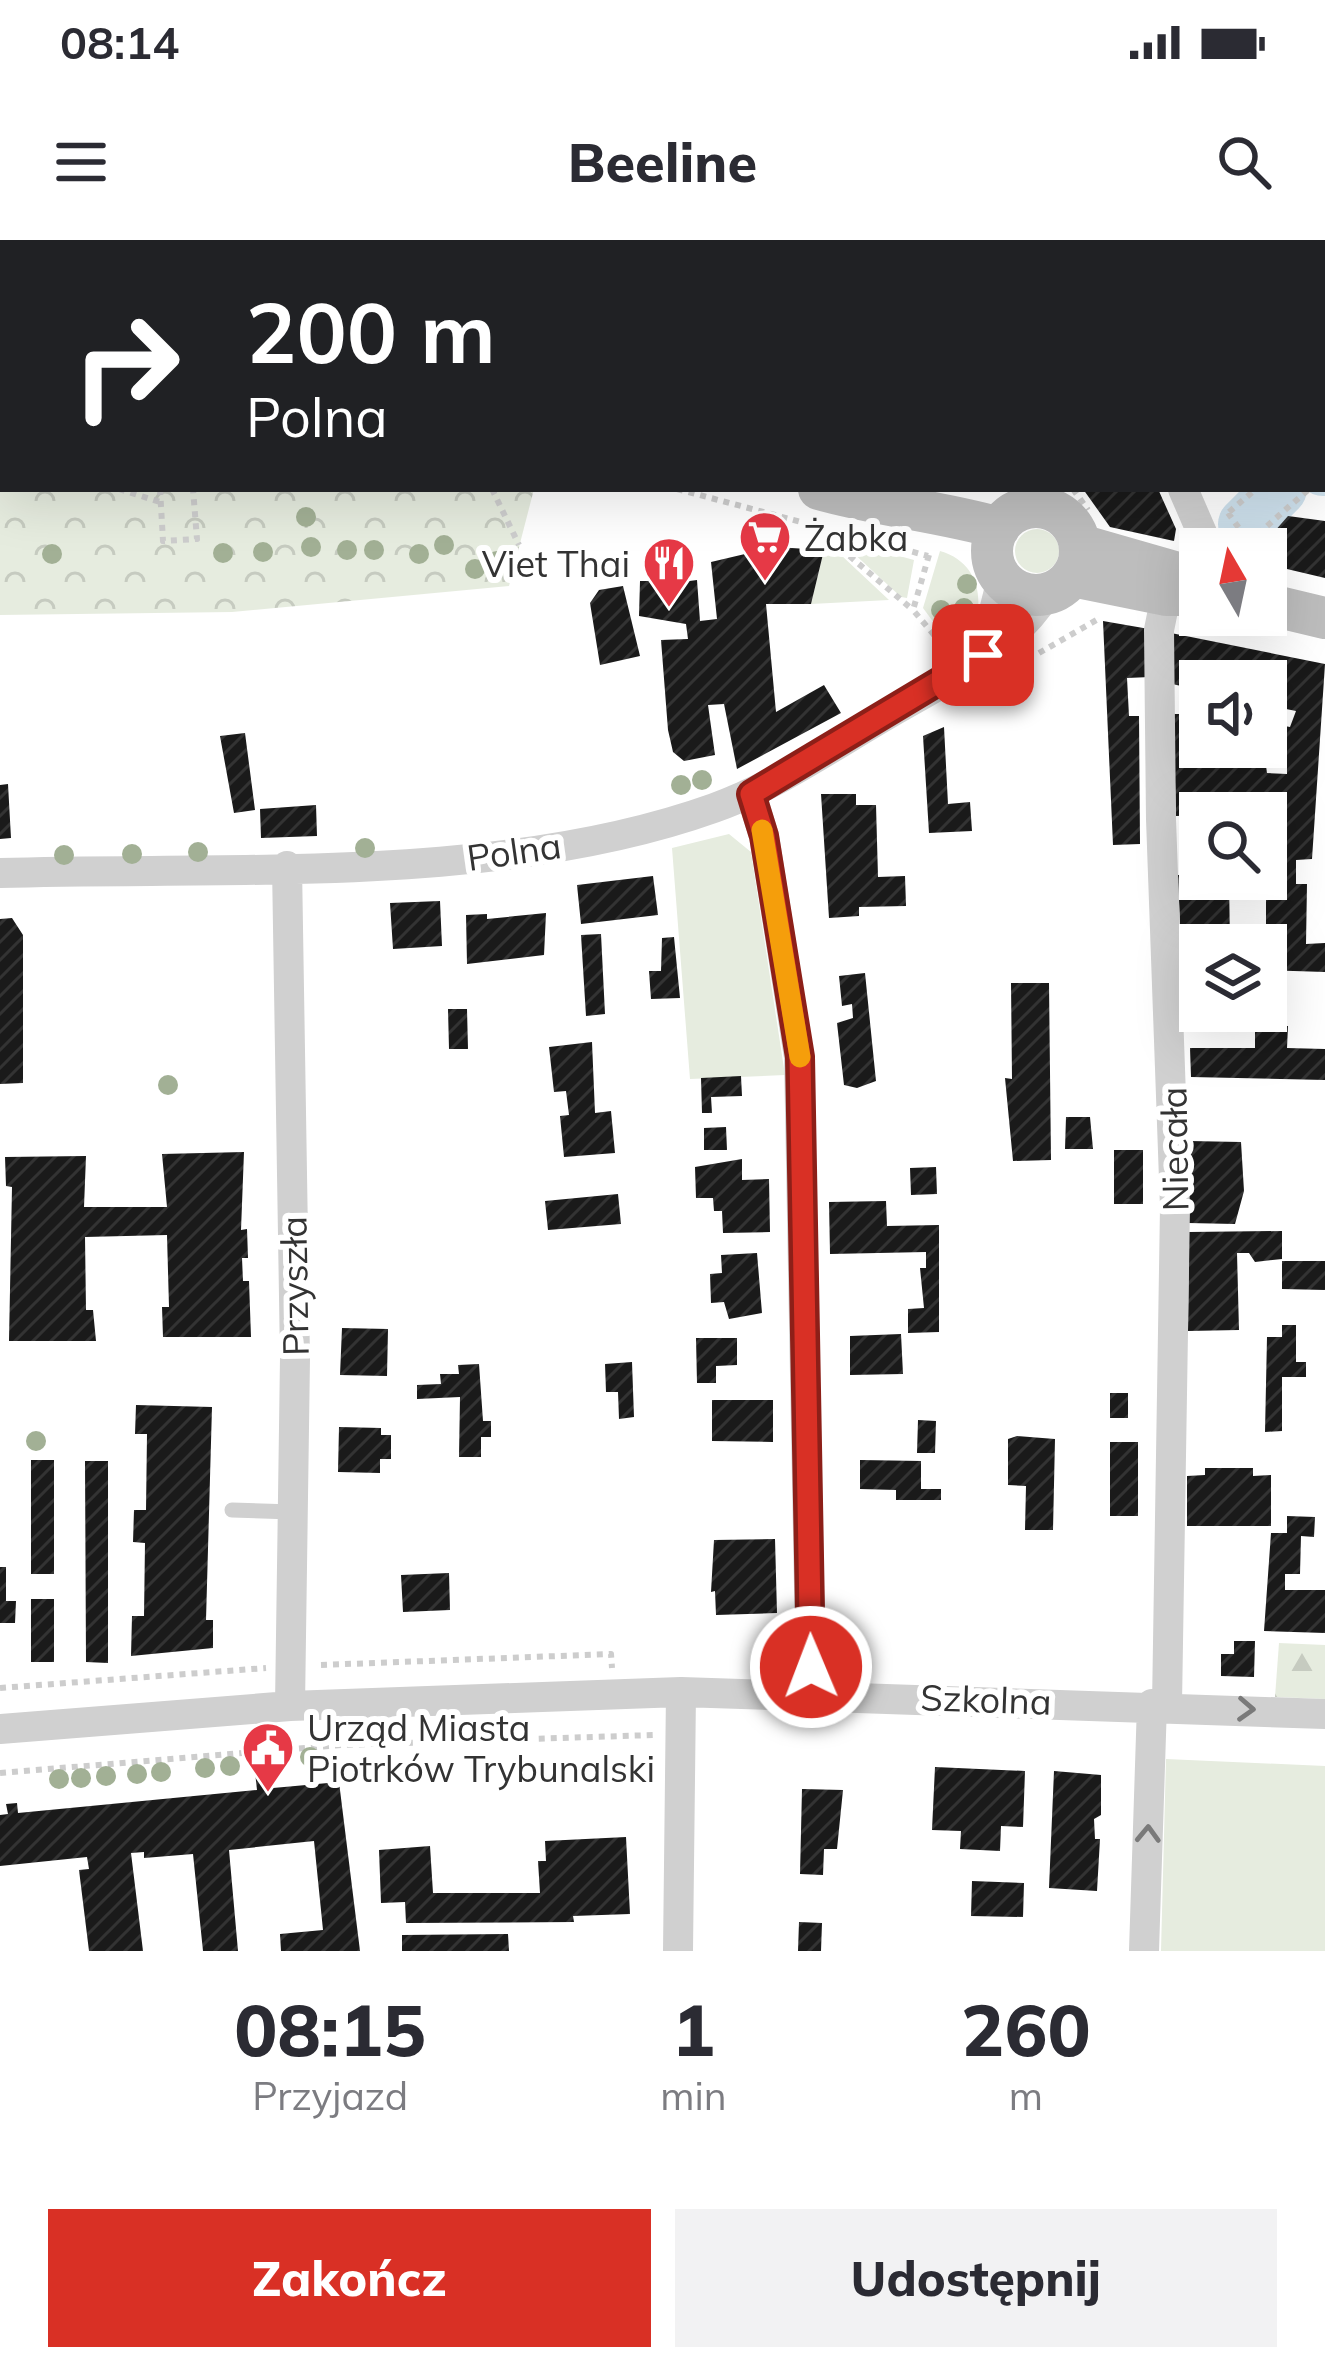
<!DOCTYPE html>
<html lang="pl">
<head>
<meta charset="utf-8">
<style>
	:root { --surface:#fff; --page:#f2f2f3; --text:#2b2b33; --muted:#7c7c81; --accent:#d93025 }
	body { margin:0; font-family:Mulish,sans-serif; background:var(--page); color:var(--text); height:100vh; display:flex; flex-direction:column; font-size:45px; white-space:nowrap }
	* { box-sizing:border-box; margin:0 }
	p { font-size:39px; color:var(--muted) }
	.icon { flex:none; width:66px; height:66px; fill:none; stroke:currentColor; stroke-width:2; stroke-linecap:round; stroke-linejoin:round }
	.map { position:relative; height:1711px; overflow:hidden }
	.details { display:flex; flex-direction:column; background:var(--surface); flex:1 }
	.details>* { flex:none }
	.banner { position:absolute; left:0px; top:0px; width:1326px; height:252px; box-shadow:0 12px 48px #0002; background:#202124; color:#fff; overflow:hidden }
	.needle { width:78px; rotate:351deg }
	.buttons { position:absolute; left:1179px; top:288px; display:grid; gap:24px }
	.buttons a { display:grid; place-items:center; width:108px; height:108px; border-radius:0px; background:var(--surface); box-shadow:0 12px 48px #0002; font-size:60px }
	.pin { position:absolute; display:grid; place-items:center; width:102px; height:102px; color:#fff; margin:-51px; border-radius:24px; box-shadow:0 6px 18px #0006 }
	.me { position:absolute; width:132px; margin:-66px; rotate:359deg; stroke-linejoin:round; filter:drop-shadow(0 0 9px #0008) }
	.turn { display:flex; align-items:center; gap:42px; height:252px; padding:0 48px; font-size:54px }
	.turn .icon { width:156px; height:156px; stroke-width:2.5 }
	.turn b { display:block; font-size:84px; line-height:102px }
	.eta { display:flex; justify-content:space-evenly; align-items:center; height:204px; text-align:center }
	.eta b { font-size:72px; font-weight:800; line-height:84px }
	.cta { display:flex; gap:24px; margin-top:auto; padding:24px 48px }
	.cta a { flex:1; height:138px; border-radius:0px; background:var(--accent); color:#fff; font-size:48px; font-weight:800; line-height:138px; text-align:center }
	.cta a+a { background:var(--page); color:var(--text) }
	.status { display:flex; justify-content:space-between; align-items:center; height:84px; padding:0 60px; background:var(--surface); direction:ltr }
	.status svg { height:33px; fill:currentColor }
	header { display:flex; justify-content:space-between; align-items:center; height:156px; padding:0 48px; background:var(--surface); font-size:54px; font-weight:800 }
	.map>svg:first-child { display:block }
</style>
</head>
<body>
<div class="status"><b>08:14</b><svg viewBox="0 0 49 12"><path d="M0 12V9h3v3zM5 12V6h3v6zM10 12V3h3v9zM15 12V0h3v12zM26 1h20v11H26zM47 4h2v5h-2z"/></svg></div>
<header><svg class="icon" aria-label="menu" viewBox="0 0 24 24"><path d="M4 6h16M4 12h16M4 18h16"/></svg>Beeline<svg class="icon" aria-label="search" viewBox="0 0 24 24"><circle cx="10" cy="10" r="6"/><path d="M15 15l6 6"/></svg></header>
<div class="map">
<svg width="1325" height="1711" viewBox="0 0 1325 1711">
	<defs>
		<pattern id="forest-firs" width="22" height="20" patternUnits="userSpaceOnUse" patternTransform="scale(3)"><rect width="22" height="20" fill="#e6ecdf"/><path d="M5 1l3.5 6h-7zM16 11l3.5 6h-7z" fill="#c6cbc0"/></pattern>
		<pattern id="park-crowns" width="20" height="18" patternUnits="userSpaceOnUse" patternTransform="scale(3)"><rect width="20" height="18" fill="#e6ecdf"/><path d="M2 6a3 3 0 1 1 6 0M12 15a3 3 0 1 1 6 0" fill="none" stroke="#c6cbc0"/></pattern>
		<pattern id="building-hatch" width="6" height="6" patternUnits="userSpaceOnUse" patternTransform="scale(3)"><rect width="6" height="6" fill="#1a1a1a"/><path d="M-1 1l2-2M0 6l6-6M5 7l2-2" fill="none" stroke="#333"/></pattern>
	</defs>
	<rect width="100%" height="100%" fill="#fff"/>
	<path fill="#e6ecdf" d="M1015 311a22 22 0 1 1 44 0a22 22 0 1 1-44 0Z
		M838,299L914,320L907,358L901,357Z
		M824,310L841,315L889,360L811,364Z
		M940,311C989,325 987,382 957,414L923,368Z
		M729,594L751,612L785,835L690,839L672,608Z
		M1166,1519L1325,1526V1711H1161Z"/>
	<path fill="url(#forest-firs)" d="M1279,1403L1325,1405V1459L1275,1457Z"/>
	<path fill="url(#park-crowns)" d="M0,50L3,249H534L509,346L232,372L0,375Z"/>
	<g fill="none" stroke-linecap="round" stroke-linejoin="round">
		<path stroke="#cfe2ee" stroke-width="54" d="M1323,229H1325
			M1245,284L1280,249"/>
	</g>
	<path fill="url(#building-hatch)" d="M1083,249H1158L1176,289L1174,301L1110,287Z
		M1288,276L1325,281V338L1266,324V309H1259Z
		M775,307L824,310L811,364H766L776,472L824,445L841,473L737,529L724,464L708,465L715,515L684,521L673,512L668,490L661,400L688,399L686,384L639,376L640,341H671L677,333L682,342L697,340L700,381L717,379L711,322Z
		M623,346L640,416L600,425L590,363L599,350Z
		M1103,381L1149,389L1150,437L1127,438L1129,476H1139L1140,604L1113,605Z
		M1171,393L1325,424L1312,619L1296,620V644H1307L1306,704L1325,703V732L1266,730V605H1282L1283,580H1266V573L1176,576L1173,474H1188L1189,527H1199V507H1211V527L1266,526L1267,533L1287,534V524L1271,523L1274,484L1290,487L1296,471L1266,465V441H1200V450L1172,444Z
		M944,487L948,564L970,562L972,591L929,593L923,496Z
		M245,493L255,570L234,573L220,496Z
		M8,544L11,598L0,599V545Z
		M821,554H856V565H876L878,637L905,636L906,666L859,667V676L829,678Z
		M316,565L317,596L261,598L260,569Z
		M1200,634V639H1229L1230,705H1200V732L1182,733L1178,635Z
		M653,636L658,675L581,684L577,645Z
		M440,661L442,706L393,709L390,663Z
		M546,673L544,715L467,724L466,675L487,674V679Z
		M12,678L23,695V843L0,844V679Z
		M601,694L605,774L586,776L581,695Z
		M674,697L680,758L651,759L649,731H661L662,698Z
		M865,733L876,841L857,848L844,845L837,783L853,778L852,764L842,766L839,736Z
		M1011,743H1049L1051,920L1013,921L1005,838L1012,839Z
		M448,769H467L468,809H449Z
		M1255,786H1288L1287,808L1325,809V840L1191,837L1190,808H1255Z
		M592,802L595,873L611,871L615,913L564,917L560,876L569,875L566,851L554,852L549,807Z
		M741,836L742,856L711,857L712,873H702L701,838Z
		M1066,877H1090L1093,909H1065Z
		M726,887L727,910H704V888Z
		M1189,901L1241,902L1244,951L1235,984L1188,983Z
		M1114,910H1143V964H1114Z
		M244,912L241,990L247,989L248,1018H242L243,1041H249L251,1097H163L162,1067H169L167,995L85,997L86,1070H93L96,1101H9L12,947L6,946L5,917L86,916L84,967H167L162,914Z
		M742,919V940L769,939L770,992L723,993L722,971H714L713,958H696L695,927Z
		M936,927L937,954L911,955L910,928Z
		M618,954L621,984L548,990L545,961Z
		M886,961L887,986L939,985V1092L908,1093V1069L924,1068L920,1028H926V1012L830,1014L829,962Z
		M1282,991V1019L1255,1022L1249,1013H1237L1239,1090L1188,1091L1189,992Z
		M757,1013L762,1073L729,1079L724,1062L711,1063L710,1034L722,1033L721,1015Z
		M1282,1021H1325V1050L1282,1049Z
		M1282,1085H1296V1122H1306V1137H1282V1191L1265,1192L1267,1097H1282Z
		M342,1088L388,1089L387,1136L340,1135Z
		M901,1094L903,1134L850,1135V1096Z
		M696,1098H737V1125L716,1126V1143H697Z
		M632,1122L634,1177L619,1179L618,1152H606L605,1124Z
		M479,1124L483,1181H491V1197H481V1217H459L460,1157L417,1159V1145L441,1144L440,1134H459L458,1125Z
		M1110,1153H1128V1178H1110Z
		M712,1160H773V1202L712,1201Z
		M136,1165L212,1167L206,1380H213V1408L131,1416L132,1376H144L145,1303L133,1302L134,1270H146L147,1194H135Z
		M918,1180L936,1181L935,1213H917Z
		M339,1187L381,1188V1195H391V1219H380V1233L338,1232Z
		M1017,1196L1055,1199L1053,1290H1025L1026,1246L1008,1245V1199Z
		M1110,1202H1138V1276H1110Z
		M31,1220H54V1334H31Z
		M860,1220L921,1221V1249H941V1260H896V1250L860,1249Z
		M85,1221H108V1423L86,1422Z
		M1205,1228H1253V1236L1271,1235V1286H1187V1236L1205,1235Z
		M1287,1276L1315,1277L1314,1297L1301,1296L1300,1334H1285V1350H1325V1393L1264,1391L1271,1293H1287Z
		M775,1299L777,1373L716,1375L715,1351L711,1352L714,1300Z
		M0,1327H6V1361H16L15,1383H0Z
		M449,1333L450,1370L403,1372L401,1335Z
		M31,1359H54V1422H31Z
		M1234,1401H1255L1254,1437L1221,1436V1414H1234Z
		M935,1527L1025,1531L1023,1587L1001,1586L1000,1611L960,1609L961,1591L932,1590Z
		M271,1531L273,1548L339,1542L360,1711H281L280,1694L323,1690L314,1601L229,1610L238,1711H203L193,1614L144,1618V1612L131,1613L143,1711H89L79,1630L89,1629L87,1617L0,1626V1575L8,1574L6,1564L17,1563L18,1573L257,1550L255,1532Z
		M1054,1531L1101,1535V1575L1094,1579L1095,1599H1100L1097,1651L1049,1648Z
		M802,1549L843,1550L837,1609H824L823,1635L800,1634Z
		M626,1597L630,1674L573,1676L574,1682L406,1683L405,1662L381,1663L379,1610L430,1606L433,1653H540L538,1621H546L545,1601Z
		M972,1641L1024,1643L1023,1677L971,1676Z
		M799,1682L822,1683L821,1711H798Z
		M508,1694L509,1711H402V1695Z"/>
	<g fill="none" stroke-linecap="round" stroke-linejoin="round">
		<path stroke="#cdcdcd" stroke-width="6" stroke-dasharray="6 6" stroke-linecap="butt" d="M815,0L818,3
			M1323,161H1325
			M1323,198L1325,196
			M0,204L3,202
			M1323,215H1325
			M1323,244L1325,243
			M119,249L160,262
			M160,249L163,301L197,299L193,249
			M492,249L519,305
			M677,249L801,282
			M1073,249L1088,270
			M1229,272L1256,249
			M1228,273L1249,302L1309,249
			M813,285L913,370
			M866,299L928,316
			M929,315L913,370L945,408
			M1039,413L1100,378
			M321,1425L611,1414L612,1428
			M0,1448L266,1428
			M0,1533L341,1505L654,1495"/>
		<path stroke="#d0d0d0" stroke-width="15" d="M232,1270L293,1272"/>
		<path stroke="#d0d0d0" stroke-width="30" d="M854,0L856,3
			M1075,0L1076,3
			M152,3L153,0
			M1183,249L1209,309
			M1036,267V249
			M1166,355L1159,390L1161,579L1175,967L1167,1465
			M983,415L1002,339
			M751,554L764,596L799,817L811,1453
			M287,626L295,1118L290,1466
			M0,633C227,626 499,645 714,568C776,546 833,506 890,473C945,441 1014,409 1047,353
			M0,1489L290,1466L681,1452L1325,1474
			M678,1711L681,1452
			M1144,1711L1152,1464"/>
		<path stroke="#bdbdbd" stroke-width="42" d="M39,0L44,3
			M0,16H3
			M819,249C879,266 939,271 999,288
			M992 311a44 44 0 1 1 88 0a44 44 0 1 1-88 0Z
			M1080,305L1188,336
			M1072,336L1166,355H1200
			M1266,364L1325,378"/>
	</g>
	<g fill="#a2b095">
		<circle cx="306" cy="277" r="10"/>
		<circle cx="444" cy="305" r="10"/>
		<circle cx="311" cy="307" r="10"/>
		<circle cx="347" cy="310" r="10"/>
		<circle cx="374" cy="310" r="10"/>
		<circle cx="263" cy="312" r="10"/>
		<circle cx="223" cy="313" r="10"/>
		<circle cx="52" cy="314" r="10"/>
		<circle cx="419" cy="314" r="10"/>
		<circle cx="497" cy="321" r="10"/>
		<circle cx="475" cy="329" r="10"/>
		<circle cx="967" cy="344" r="10"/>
		<circle cx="964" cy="368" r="10"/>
		<circle cx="941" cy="370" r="10"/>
		<circle cx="977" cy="441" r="10"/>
		<circle cx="958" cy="455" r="10"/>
		<circle cx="702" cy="540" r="10"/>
		<circle cx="681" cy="545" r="10"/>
		<circle cx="365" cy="608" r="10"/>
		<circle cx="198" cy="612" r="10"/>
		<circle cx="132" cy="614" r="10"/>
		<circle cx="64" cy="615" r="10"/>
		<circle cx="168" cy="845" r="10"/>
		<circle cx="36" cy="1201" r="10"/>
		<circle cx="310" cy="1517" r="10"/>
		<circle cx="230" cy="1526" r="10"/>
		<circle cx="205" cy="1528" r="10"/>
		<circle cx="161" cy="1532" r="10"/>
		<circle cx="137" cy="1534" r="10"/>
		<circle cx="106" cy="1536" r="10"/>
		<circle cx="81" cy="1538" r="10"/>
		<circle cx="59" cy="1539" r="10"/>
	</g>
	<defs><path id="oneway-chevron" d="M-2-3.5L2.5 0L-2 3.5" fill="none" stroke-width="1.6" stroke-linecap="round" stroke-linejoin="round" transform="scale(3)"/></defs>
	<g stroke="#7a7a7a">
		<use href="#oneway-chevron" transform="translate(1246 1469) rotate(3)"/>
		<use href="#oneway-chevron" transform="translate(1148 1594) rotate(-88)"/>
	</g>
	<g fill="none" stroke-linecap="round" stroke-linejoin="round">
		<g stroke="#8d1f18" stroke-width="30">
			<path id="route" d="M811,1427L800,817L764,596L751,554L983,415"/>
		</g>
		<use href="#route" stroke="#d93025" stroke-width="21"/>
		<path stroke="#f59e0b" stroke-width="21" d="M762,590L800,817"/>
	</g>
	<defs>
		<g id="supermarket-pin" transform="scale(2.7)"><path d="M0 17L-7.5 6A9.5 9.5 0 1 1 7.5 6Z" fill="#e63946" stroke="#fff"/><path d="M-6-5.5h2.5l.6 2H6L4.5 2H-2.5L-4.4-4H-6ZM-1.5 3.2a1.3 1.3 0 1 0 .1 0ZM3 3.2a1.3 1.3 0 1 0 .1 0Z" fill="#fff"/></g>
		<g id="restaurant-pin" transform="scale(2.7)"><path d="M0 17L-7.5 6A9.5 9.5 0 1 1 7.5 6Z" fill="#e63946" stroke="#fff"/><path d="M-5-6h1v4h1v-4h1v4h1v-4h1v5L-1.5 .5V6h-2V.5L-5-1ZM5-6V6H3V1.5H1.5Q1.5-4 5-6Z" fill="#fff"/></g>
		<g id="civic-pin" transform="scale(2.7)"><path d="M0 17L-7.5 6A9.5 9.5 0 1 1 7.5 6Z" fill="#e63946" stroke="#fff"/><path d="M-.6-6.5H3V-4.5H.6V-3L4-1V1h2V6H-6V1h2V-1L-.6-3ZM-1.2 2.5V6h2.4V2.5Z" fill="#fff"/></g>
	</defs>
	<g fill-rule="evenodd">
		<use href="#supermarket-pin" x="765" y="297"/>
		<use href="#restaurant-pin" x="669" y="323"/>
		<use href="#civic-pin" x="268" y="1508"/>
	</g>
	<g text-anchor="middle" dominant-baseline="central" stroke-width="12" stroke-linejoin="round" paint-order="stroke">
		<g font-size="36" fill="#333" stroke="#fff" text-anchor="start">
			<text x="804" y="297">Żabka</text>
			<text x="630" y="323" text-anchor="end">Viet Thai</text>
			<text x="307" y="1487">Urząd Miasta<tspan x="307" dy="41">Piotrków Trybunalski</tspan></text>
		</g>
		<g font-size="36" fill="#333" stroke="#fff">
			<text transform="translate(514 611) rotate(-8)">Polna</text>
			<text transform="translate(1174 909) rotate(-91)">Niecała</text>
			<text transform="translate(294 1046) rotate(-91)">Przyszła</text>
			<text transform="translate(986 1459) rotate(2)">Szkolna</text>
		</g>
	</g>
</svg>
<div class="buttons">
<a><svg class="needle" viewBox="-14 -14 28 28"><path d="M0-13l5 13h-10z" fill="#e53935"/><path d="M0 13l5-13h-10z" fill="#7c7c81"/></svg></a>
<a><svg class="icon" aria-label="sound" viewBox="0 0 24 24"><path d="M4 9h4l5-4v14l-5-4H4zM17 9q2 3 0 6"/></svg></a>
<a><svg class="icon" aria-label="search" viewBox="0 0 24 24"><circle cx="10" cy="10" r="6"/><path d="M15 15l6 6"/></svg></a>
<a><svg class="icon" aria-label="layers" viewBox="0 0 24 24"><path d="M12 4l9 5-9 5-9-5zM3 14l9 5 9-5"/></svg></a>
</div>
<div class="pin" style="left:983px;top:415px;background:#d93025"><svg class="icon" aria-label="arrive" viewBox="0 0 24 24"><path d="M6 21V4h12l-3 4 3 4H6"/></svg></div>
<svg class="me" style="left:811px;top:1427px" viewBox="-20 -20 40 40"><circle r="17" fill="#d93025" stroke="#fff" stroke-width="3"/><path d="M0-11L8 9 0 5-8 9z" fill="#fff"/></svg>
<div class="banner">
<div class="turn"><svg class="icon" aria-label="right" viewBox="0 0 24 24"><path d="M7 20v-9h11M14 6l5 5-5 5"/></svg><div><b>200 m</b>Polna</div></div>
</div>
</div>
<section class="details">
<div class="eta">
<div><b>08:15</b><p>Przyjazd</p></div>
<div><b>1</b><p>min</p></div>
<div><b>260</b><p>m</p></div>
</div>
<div class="cta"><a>Zakończ</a><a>Udostępnij</a></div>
</section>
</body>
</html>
